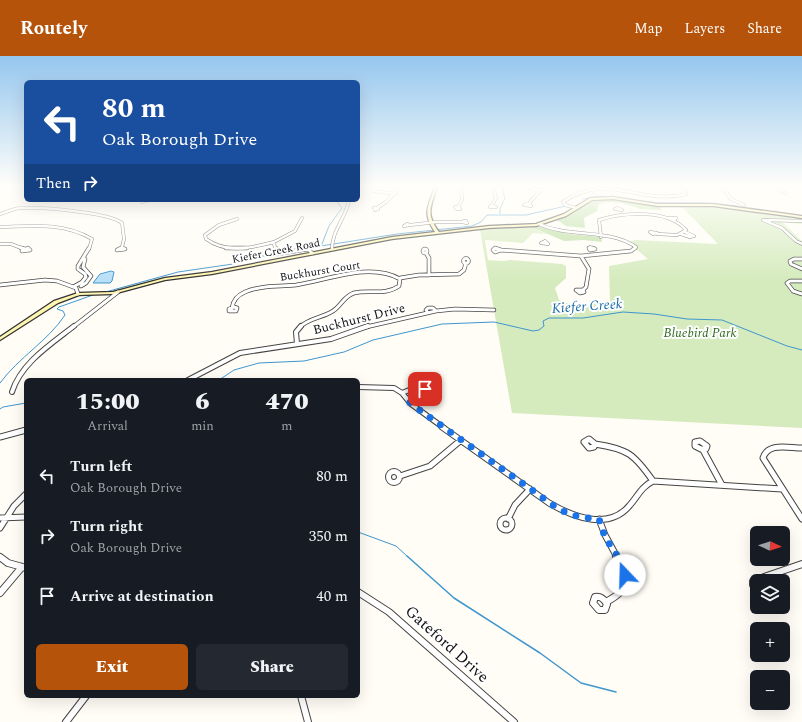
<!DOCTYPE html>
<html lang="en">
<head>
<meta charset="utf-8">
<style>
	:root { --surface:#171b24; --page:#242831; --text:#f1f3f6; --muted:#9ea1a6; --accent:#b45309 }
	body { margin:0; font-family:Spectral,serif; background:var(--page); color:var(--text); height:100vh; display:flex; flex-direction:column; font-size:15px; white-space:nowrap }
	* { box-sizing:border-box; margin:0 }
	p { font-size:13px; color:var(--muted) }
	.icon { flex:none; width:22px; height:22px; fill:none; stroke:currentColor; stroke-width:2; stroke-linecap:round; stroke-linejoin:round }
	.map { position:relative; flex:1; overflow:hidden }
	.sheet { position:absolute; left:24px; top:322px; width:336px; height:320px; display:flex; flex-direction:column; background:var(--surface); border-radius:6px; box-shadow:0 4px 16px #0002 }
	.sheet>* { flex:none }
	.top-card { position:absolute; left:24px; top:24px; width:336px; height:122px; border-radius:6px; box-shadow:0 4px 16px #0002; background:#1a4fa0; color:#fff; overflow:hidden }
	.needle { width:26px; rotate:94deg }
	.controls { position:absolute; left:750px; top:470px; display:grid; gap:8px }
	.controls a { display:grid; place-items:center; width:40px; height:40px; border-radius:6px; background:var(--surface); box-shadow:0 4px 16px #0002; font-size:20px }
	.pin { position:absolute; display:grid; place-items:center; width:34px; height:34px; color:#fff; margin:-17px; border-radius:8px; box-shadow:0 2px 6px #0006 }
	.me { position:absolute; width:44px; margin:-22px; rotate:339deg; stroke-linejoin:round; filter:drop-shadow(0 0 3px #0008) }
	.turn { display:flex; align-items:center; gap:14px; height:84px; padding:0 12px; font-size:18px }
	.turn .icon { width:52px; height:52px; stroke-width:2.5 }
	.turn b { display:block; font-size:28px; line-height:34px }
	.then { display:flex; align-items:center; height:38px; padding:0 12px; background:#0003; gap:8px; font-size:15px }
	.eta { display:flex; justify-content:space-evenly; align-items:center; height:68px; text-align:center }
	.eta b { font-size:24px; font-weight:800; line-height:28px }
	.primary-button { display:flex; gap:8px; margin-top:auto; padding:8px 12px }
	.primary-button a { flex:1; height:46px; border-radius:6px; background:var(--accent); color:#fff; font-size:16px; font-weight:800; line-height:46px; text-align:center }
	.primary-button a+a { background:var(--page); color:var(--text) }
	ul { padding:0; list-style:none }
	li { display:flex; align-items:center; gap:12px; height:60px; padding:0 12px }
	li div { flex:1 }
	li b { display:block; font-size:15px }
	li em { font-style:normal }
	header { display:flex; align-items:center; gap:24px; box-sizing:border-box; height:56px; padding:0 20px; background:var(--accent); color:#fff }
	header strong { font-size:19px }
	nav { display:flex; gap:22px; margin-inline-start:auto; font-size:14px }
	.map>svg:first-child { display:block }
</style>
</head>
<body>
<header>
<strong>Routely</strong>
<nav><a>Map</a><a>Layers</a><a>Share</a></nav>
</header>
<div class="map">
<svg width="802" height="666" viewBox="0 0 802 666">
	<rect width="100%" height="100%" fill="#fffdf5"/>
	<path fill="#d5ebbd" d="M681,150L716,151L802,162V168L782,166L802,185V372L512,357L480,174L535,170V173L547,178L533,177L523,187L485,184L488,204L503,205L510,204L562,208L566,210V222L555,232L559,244C575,252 593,248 610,245L609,210L648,203L636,193V190L631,185L636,184L718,188Z"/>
	<path fill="#b9dc9c" d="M598,143H613L659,150L661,154L641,153L621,147L606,146L599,148L597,155L584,162L585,172L566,170L557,164L572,158L588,146Z
		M535,170H541L568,178L601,181L602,186L584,184L564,185L534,172Z"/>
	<path fill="#b9e0f7" stroke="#3f96cf" d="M111,215L114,216L112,225L110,227H93L100,218Z"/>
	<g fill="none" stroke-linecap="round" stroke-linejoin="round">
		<path stroke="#3f96cf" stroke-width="1" d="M591,135L596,139
			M583,143L600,140L659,147H702L737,150
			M500,158V153L505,142L503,136L504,131
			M322,188L329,170L342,152L338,147V144
			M308,192L397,178L472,170L481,166L487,159H526L566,150
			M102,237L178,216L233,208L263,200L276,199
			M219,324L234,314L259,307L304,305L344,296L373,284L442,268L494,266L533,275L539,274L544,270L543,265L549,262H583L623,256L654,258L687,263L722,264L787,290L802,294
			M0,327C19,301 48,285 65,259L63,255L57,253L59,251L93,239
			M0,353L3,351L26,347
			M358,476L396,490L408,501"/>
		<path stroke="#3f96cf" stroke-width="1.5" d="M407,500L454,542L540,597L581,627L616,636"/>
		<g stroke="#444" stroke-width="3.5">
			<path id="street-far4" d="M527,131L540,135
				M719,131L726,136L731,143L744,149
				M776,131L785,137
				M379,136L374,135L395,138
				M142,146L150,144
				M529,147L531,150L524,149Z
				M529,147L540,135L549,131
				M492,149L496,142L493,131
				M492,149L496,151H490Z
				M455,151H459L460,153H457Z
				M458,151L462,144L461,131
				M374,152L378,153L375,154Z
				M377,152L386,146L401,131
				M576,152L565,149L563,146C605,115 643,150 686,138V135L682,131
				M617,152L622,154L615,153Z
				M0,158C7,156 14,152 21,152C40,151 108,156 122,167L124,183L122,191
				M668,162H676L674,164
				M237,163L219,169L205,179L206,183C227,198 251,192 274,186L275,193
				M763,164L782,172L796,185L802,188
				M763,164L802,165
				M464,165H466L467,167L462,166Z
				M407,168L410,169L404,170Z
				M539,168C570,182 608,172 636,191L634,193
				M410,169L436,166H462
				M0,171C32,170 63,166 92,183L89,193
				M650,176L657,177L653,178Z
				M681,178L690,181L694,180L685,176
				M601,181L599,164C623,156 668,153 686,174L677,179L657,178
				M545,185L548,188L541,187Z
				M274,186L295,175L302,162
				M0,188H11L24,193
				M26,193H29
				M119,193H124
				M332,193C332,174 346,162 349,144
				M494,193H497
				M589,193L590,191L594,193"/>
		</g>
		<g stroke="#444" stroke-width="4.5">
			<path id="street-far3" d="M21,192L25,193
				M28,192L30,194L22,195Z
				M121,192L125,193L117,194Z
				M226,192H247
				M276,192L274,197L276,198L308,193L312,197
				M495,192L501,194L495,196L493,194Z
				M589,192L590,194L595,193L592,192
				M423 195a2 2 0 1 1 4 0a2 2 0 1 1-4 0Z
				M501,194L581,200L631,195L635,192
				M426,197L429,202V219
				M581,200L589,213L586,231L583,234
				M463.5 205a2.5 2.5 0 1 1 5 0a2.5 2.5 0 1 1-5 0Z
				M802,203H794L790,205L791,208L802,213
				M400,222L419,219L459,218L464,214L466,207
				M802,225H790L787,227L793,235L802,238
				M0,229L45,224L57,225L76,232L78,238
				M81,230L86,227L91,220L83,211L85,203
				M73,231L82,226L86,221L85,218L78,213V210L89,192
				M576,234H583L584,236L580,237Z
				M234,251L237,252L236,255H229V253Z
				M232,252C233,244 238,239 245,236C261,229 279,231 296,229C329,224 369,206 400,223L399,230C385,240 369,233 354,237C344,240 341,250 333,255C322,262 309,262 300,271
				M428,257L426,254L428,252H433L436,255
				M73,271L118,236
				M366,271L436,255L455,253L494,254"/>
		</g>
		<g stroke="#444" stroke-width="6">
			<path id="street-far2" d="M297,288L296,276L301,270
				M188,324L240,297L331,283L368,270
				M358,331L394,332L402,337L411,348L444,372
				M12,336C21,307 51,288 74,270
				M402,337L419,330L425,332L424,335L407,343"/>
		</g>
		<g stroke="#444" stroke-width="7">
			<path id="street-far1" d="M442,371L549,447C573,461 609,475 630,449C638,440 641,431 653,425L782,433
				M0,381L26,374
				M589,383L595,388L594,391L589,392L584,386Z
				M700,385L707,390L706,393H701L695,390V386Z
				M595,388C628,393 634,398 653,425
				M802,392C788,392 768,386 763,402L802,463
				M703,394L722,429
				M388.5 421a5.5 5.5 0 1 1 11 0a5.5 5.5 0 1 1-11 0Z
				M400,420L430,410L461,384
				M0,462L26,461
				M500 468a6 6 0 1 1 12 0a6 6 0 1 1-12 0Z
				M508,463L515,449L530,433
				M599,463L605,479L617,501
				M0,472L14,450L26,438"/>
		</g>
		<g stroke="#444" stroke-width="8">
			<path id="street" d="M0,501L8,507L26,512
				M762,525L764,521L802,508
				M757,534L753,529V525L757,523L762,525
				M358,536L389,556L514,666
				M0,537L22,511
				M595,541C601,540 604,543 607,548L605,554H599L593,547Z
				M606,546C631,533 629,523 616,500
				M301,640L308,666
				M66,666L86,640"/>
		</g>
		<g stroke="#333" stroke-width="2.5">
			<path id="secondary" d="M435,131H437C431,151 425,157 439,176L489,170L536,168L564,158L590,142L613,141L658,148H713L802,160V162L713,150H658L613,143L592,144L566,160L536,170L489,172L392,183L212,218L165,224L113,238L79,239L58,247L0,284V281L54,245L78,237L113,236L165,222L212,216L392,181L435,176C422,157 428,151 435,131Z"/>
		</g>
		<use href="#street-far4" stroke="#fff" stroke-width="2.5"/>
		<use href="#street-far3" stroke="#fff" stroke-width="3"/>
		<use href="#street-far2" stroke="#fff" stroke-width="4"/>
		<use href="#street-far1" stroke="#fff" stroke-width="5"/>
		<use href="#street" stroke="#fff" stroke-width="6"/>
		<use href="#secondary" fill="#fff6b0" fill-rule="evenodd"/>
	</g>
	<linearGradient id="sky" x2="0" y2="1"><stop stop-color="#95c6ee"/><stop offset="0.58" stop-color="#fffefa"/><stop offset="1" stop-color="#fffefa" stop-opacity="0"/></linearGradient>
	<rect width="802" height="224" fill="url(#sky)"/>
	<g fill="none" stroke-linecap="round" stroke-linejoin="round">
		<path stroke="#1a73e8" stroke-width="7" stroke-dasharray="0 12.6" d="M425,333L407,343L411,348L560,454L579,461L599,463L605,481L620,504L625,519"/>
	</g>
	<g text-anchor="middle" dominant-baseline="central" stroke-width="4" stroke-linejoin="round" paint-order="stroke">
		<g font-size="11" fill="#111" stroke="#fff">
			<text transform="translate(276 195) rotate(-11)">Kiefer Creek Road</text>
			<text transform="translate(320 215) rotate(-9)">Buckhurst Court</text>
		</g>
		<g font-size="13" fill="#111" stroke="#fff">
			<text transform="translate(359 263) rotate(-14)">Buckhurst Drive</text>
		</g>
		<g font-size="13" font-style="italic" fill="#2f6b1f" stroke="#fff">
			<text x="700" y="277">Bluebird Park</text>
		</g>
		<g font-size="14" font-style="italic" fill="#1768a6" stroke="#fff">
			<text transform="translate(587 250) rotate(-4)">Kiefer Creek</text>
		</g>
		<g font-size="16" fill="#111" stroke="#fff">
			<text transform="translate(447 588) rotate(42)">Gateford Drive</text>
		</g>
	</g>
</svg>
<div class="controls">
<a><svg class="needle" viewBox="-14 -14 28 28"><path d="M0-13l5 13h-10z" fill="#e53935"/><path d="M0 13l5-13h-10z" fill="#9ea1a6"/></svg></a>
<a><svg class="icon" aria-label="layers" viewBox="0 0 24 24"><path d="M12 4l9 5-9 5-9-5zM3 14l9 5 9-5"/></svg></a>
<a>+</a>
<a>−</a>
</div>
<div class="pin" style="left:425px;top:333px;background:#d93025"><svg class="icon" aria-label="arrive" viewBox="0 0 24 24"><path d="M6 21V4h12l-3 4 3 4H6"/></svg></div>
<svg class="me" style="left:625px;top:519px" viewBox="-20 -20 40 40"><circle r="19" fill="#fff"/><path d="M0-13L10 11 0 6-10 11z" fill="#1a73e8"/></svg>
<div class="top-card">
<div class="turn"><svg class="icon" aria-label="left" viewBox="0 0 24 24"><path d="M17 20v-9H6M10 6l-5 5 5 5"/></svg><div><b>80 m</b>Oak Borough Drive</div></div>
<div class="then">Then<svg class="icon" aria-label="right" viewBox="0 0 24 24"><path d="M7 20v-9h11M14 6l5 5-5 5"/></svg></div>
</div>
<section class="sheet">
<div class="eta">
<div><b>15:00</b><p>Arrival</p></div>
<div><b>6</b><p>min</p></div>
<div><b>470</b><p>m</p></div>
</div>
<ul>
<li><svg class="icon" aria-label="left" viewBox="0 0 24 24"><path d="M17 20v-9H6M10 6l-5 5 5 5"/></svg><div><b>Turn left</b><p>Oak Borough Drive</p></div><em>80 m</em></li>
<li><svg class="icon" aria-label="right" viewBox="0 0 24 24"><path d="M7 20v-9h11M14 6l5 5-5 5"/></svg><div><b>Turn right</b><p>Oak Borough Drive</p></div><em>350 m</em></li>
<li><svg class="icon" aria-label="arrive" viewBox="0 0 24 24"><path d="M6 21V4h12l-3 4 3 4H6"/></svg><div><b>Arrive at destination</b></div><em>40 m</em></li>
</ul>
<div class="primary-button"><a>Exit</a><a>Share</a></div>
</section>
</div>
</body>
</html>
